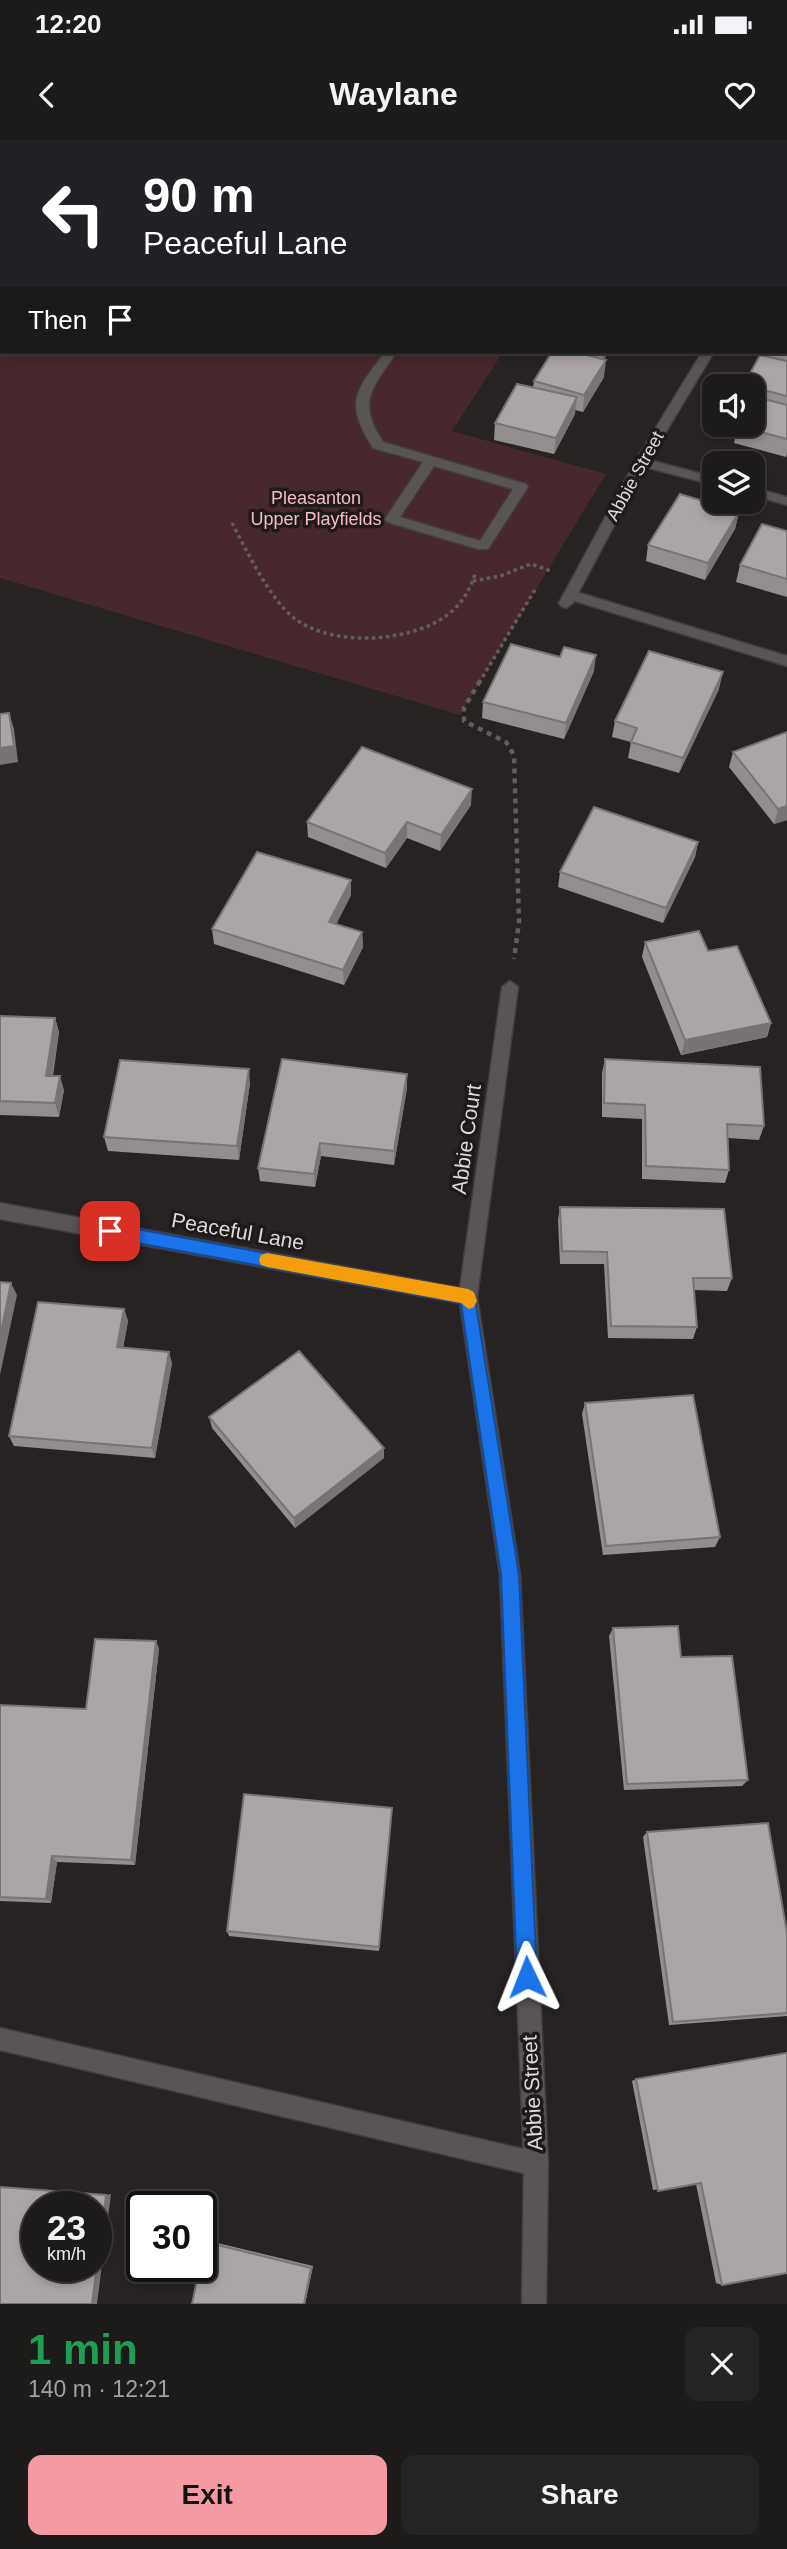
<!DOCTYPE html>
<html lang="en">
<head>
<meta charset="utf-8">
<style>
	:root { --surface:#1d1a1a; --page:#252323; --text:#f1f3f6; --muted:#a0a1a2; --line:#3b3839; --accent:#f49aa5 }
	body { margin:0; font-family:Arial,sans-serif; background:var(--page); color:var(--text); height:100vh; display:flex; flex-direction:column; font-size:26px; white-space:nowrap }
	* { box-sizing:border-box; margin:0 }
	p { font-size:23px; color:var(--muted) }
	.icon { flex:none; width:38px; height:38px; fill:none; stroke:currentColor; stroke-width:2; stroke-linecap:round; stroke-linejoin:round }
	.map { position:relative; height:2164px; overflow:hidden }
	.sheet { display:flex; flex-direction:column; background:var(--surface); flex:1 }
	.sheet>* { flex:none }
	.hud { position:absolute; left:0px; top:0px; width:788px; height:214px; box-shadow:0 4px 10px #0003,0 0 0 2px var(--line); background:#202124; color:#fff; overflow:hidden }
	.fabs { position:absolute; left:702px; top:234px; display:grid; gap:14px }
	.fabs a { display:grid; place-items:center; width:63px; height:63px; border-radius:14px; background:var(--surface); box-shadow:0 4px 10px #0003,0 0 0 2px var(--line); font-size:35px }
	.speed { position:absolute; left:21px; top:2051px; display:flex; gap:14px; font-size:35px; font-weight:700; text-align:center }
	.speed>* { display:grid; place-content:center; width:91px; height:91px; border-radius:50%; background:var(--surface); box-shadow:0 4px 10px #0003,0 0 0 2px var(--line); line-height:1 }
	.speed small { font-size:18px; font-weight:400 }
	.speed .limit { border:4px solid #111; border-radius:10px; background:#fff; color:#111 }
	.pin { position:absolute; display:grid; place-items:center; width:60px; height:60px; color:#fff; margin:-30px; border-radius:14px; box-shadow:0 4px 10px #0006 }
	.me { position:absolute; width:77px; margin:-38px; rotate:358deg; stroke-linejoin:round; filter:drop-shadow(0 0 5px #0008) }
	.turn { display:flex; align-items:center; gap:24px; height:147px; padding:0 28px; font-size:32px }
	.turn .icon { width:91px; height:91px; stroke-width:2.5 }
	.turn b { display:block; font-size:49px; line-height:60px }
	.then { display:flex; align-items:center; height:66px; padding:0 28px; background:#0003; gap:14px; font-size:26px }
	.round { display:grid; place-items:center; flex:none; width:74px; height:74px; border-radius:14px; background:var(--page) }
	.head { display:flex; align-items:center; justify-content:space-between; height:119px; padding:0 28px }
	h1 { font-size:42px; font-weight:700; line-height:52px; color:#1e9e55 }
	.button { display:flex; gap:14px; margin-top:auto; padding:14px 28px }
	.button a { flex:1; height:80px; border-radius:14px; background:var(--accent); color:#111; font-size:28px; font-weight:700; line-height:80px; text-align:center }
	.button a+a { background:var(--page); color:var(--text) }
	.status { display:flex; justify-content:space-between; align-items:center; height:49px; padding:0 35px; background:var(--surface); direction:ltr }
	.status svg { height:19px; fill:currentColor }
	header { display:flex; justify-content:space-between; align-items:center; height:91px; padding:0 28px; background:var(--surface); font-size:32px; font-weight:700 }
	.map>svg:first-child { display:block }
</style>
</head>
<body>
<div class="status"><b>12:20</b><svg viewBox="0 0 49 12"><path d="M0 12V9h3v3zM5 12V6h3v6zM10 12V3h3v9zM15 12V0h3v12zM26 1h20v11H26zM47 4h2v5h-2z"/></svg></div>
<header><svg class="icon" aria-label="back" viewBox="0 0 24 24"><path d="M15 5l-7 7 7 7"/></svg>Waylane<svg class="icon" aria-label="heart" viewBox="0 0 24 24"><path d="M12 20l-8-8c-3-5 5-10 8-4 3-6 11-1 8 4z"/></svg></header>
<div class="map">
<svg width="787" height="2164" viewBox="0 0 787 2164">
	<rect width="100%" height="100%" fill="#272323"/>
	<path fill="#47292d" d="M0,0H639L2,2V212H503L452,291L606,334L460,575L0,438Z"/>
	<g fill="none" stroke-linecap="round" stroke-linejoin="round">
		<g stroke="#413d3e" stroke-width="3">
			<path id="lane" d="M533,0H543L532,2Z
				M385,212H397C373,247 356,261 383,302L526,344L528,347L488,409H478L387,382L385,379L423,322L373,308C344,262 355,252 385,212ZM434,326L513,349L480,401L400,377Z
				M570,450L787,516V526L565,458L563,455Z
				M0,1888L536,2012L544,2016L548,2024L544,2032L536,2036L0,1910Z"/>
		</g>
		<g stroke="#413d3e" stroke-width="3">
			<path id="street" d="M786,110H787V116H786Z
				M702,212H714L649,320L714,337V345L645,327L573,463L566,468L561,466L559,463L635,322Z
				M752,347L787,357V365L752,355Z
				M510,841L518,847L477,1157L520,1435L548,2024L546,2164H522L524,2024L500,1435L460,1163L0,1079V1063L460,1148L502,847Z"/>
		</g>
		<path stroke="#625e5e" stroke-width="3.5" stroke-dasharray="3.5 3.5" stroke-linecap="butt" d="M232,383C247,411 269,458 294,478C332,508 415,503 451,472C464,461 471,447 476,431
			M473,441L500,436L531,424L551,431
			M479,543L536,448"/>
		<path stroke="#625e5e" stroke-width="4.5" stroke-dasharray="5 5" stroke-linecap="butt" d="M480,541L464,568V581L506,602L514,615L519,782L514,819"/>
		<use href="#lane" fill="#5a5555" fill-rule="evenodd"/>
		<use href="#street" fill="#5a5555" fill-rule="evenodd"/>
	</g>
	<path fill="#938e8e" d="M786,173L787,174V314L786,317L734,303L738,285H752V247H744L762,215V212H786Z
		M552,212H608L604,219V237L583,272L575,270V274L554,314L494,300L495,283L533,247L534,241Z
		M739,372L735,389L705,440L646,421L648,405Z
		M787,391V457L736,442L740,425Z
		M594,531L564,599L482,578L483,562Z
		M719,549L679,633L628,618L631,602L612,597L615,581Z
		M787,592V680L774,684L729,627L733,612Z
		M471,665L440,711L407,698L386,728L308,697L307,682Z
		M698,702L695,717L663,783L558,747L560,732Z
		M351,755L336,784L362,792L363,807L344,845L214,804L212,789Z
		M645,802L708,811L771,883L767,897L681,915L642,817Z
		M0,876L55,878L59,892L53,936L64,950L59,977L0,975Z
		M605,919L764,986L759,1000L728,998L729,1030L725,1043L642,1039V979L602,977V933Z
		M250,943L239,1020L108,1011L104,997Z
		M407,948L394,1025L321,1016L315,1047L260,1041L258,1028Z
		M560,1067L732,1138L727,1151L694,1150L697,1187L693,1199L608,1198L604,1124H560L558,1080Z
		M124,1169L128,1181L123,1208L172,1223L155,1318L14,1306L9,1296Z
		M585,1263L720,1397L715,1407L603,1415L582,1274Z
		M209,1277L384,1318L295,1388L212,1288Z
		M613,1488L681,1517L748,1640L742,1646L624,1650L609,1496Z
		M156,1501L159,1509L135,1725L57,1722L51,1763L0,1761V1565L86,1569Z
		M392,1668L379,1811L229,1796L227,1791Z
		M647,1692L787,1793V1876L669,1885L643,1697Z
		M787,1913L722,2145L716,2143L696,2044L653,2050L632,1941L636,1939Z
		M209,2101L313,2126L305,2164H192L205,2102Z"/>
	<path fill="#787474" d="M603,212H608L601,223Z
		M606,220L604,237L583,272L584,255Z
		M577,257L575,274L554,314L556,298Z
		M739,372L735,389L705,440L708,423Z
		M596,515L594,531L564,599L566,583Z
		M723,532L719,549L679,633L683,618Z
		M9,573L14,589L18,622L0,625V608Z
		M472,649L471,665L440,711L441,695Z
		M787,666V680L774,684L778,669Z
		M407,682V698L386,728L385,713Z
		M698,702L695,717L663,783L666,768Z
		M351,740V755L330,797L329,782Z
		M362,792L363,807L344,845L343,830Z
		M55,878L59,892L50,950L46,936Z
		M771,883L767,897L681,915L685,900Z
		M249,929L250,943L239,1020L237,1006Z
		M407,934V948L394,1025V1011Z
		M60,936L64,950L59,977L55,963Z
		M320,1003L321,1016L315,1047L314,1034Z
		M11,1143L17,1155L0,1235V1197Z
		M124,1169L128,1181L121,1219L117,1207Z
		M169,1212L172,1223L155,1318L152,1308Z
		M384,1308V1318L295,1388L294,1378Z
		M156,1501L159,1509L135,1725L131,1720Z
		M52,1716L57,1722L51,1763L46,1759Z
		M111,2054L97,2164H92L106,2055Z
		M313,2126L305,2164H304L311,2128Z"/>
	<path fill="#aba5a5" stroke="#787474" stroke-width="2" fill-rule="evenodd" d="M713,0H760L759,2H712Z
		M786,173L787,174V208H786Z
		M552,212H575L606,220L584,255L534,241Z
		M760,215L787,221V256L744,245Z
		M517,244L577,257L556,298L495,283Z
		M753,256L787,265V299L738,286L752,285Z
		M680,354L739,372L708,423L648,405Z
		M762,384L787,391V439L740,425Z
		M511,504L560,517L564,507L596,515L566,583L483,562Z
		M649,511L723,532L683,618L631,602L637,588L615,581Z
		M9,573L14,606L0,608V574Z
		M787,592V666L778,669L733,612Z
		M362,607L472,649L441,695L407,682L385,713L307,682Z
		M594,667L698,702L666,768L560,732Z
		M257,712L351,740L329,782L362,792L343,830L212,789Z
		M699,791L708,811L737,806L771,883L685,900L645,802Z
		M0,876L55,878L46,936H60L55,963L0,961Z
		M282,919L407,934L394,1011L320,1003L314,1034L258,1028Z
		M605,919L760,927L764,986L727,984L729,1030L646,1026L645,965L604,963Z
		M120,920L249,929L237,1006L104,997Z
		M560,1067L724,1069L732,1138H693L697,1187L611,1186L607,1112L562,1111Z
		M0,1142L11,1143L0,1197Z
		M38,1162L124,1169L117,1207L169,1212L152,1308L9,1296Z
		M299,1211L384,1308L294,1378L209,1277Z
		M693,1255L720,1397L606,1406L585,1263Z
		M678,1486L681,1517L732,1516L748,1640L627,1644L613,1488Z
		M95,1499L156,1501L131,1720L52,1716L46,1759L0,1757V1565L86,1569Z
		M244,1654L392,1668L379,1807L227,1791Z
		M768,1683L787,1793V1873L673,1882L647,1692Z
		M787,1913V2133L722,2145L701,2043L658,2051L636,1939Z
		M0,2047L106,2055L92,2164H0ZM37,2067H96V2126H37Z
		M205,2102L311,2128L304,2164H192L200,2126H201Z"/>
	<path fill="#1a73e8" stroke="#114b97" stroke-width="2" d="M110,1084L474,1152L519,1435L537,1837L534,1844L527,1847L520,1844L517,1837L501,1435L461,1163L110,1098L104,1096L102,1091L104,1086Z"/>
	<path fill="#f59e0b" d="M267,1113L468,1149L474,1152L477,1161L474,1167L469,1169L461,1163L267,1127L261,1125L259,1120L261,1115Z"/>
	<g text-anchor="middle" dominant-baseline="central" stroke-width="7" stroke-linejoin="round" paint-order="stroke">
		<g font-size="18" fill="#dddadb" stroke="#1e1a1a">
			<text transform="translate(635 336) rotate(-61)">Abbie Street</text>
		</g>
		<g font-size="18" fill="#f8bbc1" stroke="#1e1a1a">
			<text x="316" y="358">Pleasanton<tspan x="316" dy="21">Upper Playfields</tspan></text>
		</g>
		<g font-size="21" fill="#dddadb" stroke="#1e1a1a">
			<text transform="translate(466 999) rotate(-82)">Abbie Court</text>
			<text transform="translate(238 1091) rotate(10)">Peaceful Lane</text>
			<text transform="translate(532 1953) rotate(-93)">Abbie Street</text>
		</g>
	</g>
</svg>
<div class="fabs">
<a><svg class="icon" aria-label="sound" viewBox="0 0 24 24"><path d="M4 9h4l5-4v14l-5-4H4zM17 9q2 3 0 6"/></svg></a>
<a><svg class="icon" aria-label="layers" viewBox="0 0 24 24"><path d="M12 4l9 5-9 5-9-5zM3 14l9 5 9-5"/></svg></a>
</div>
<div class="speed"><div>23<small>km/h</small></div><div class="limit">30</div></div>
<div class="pin" style="left:110px;top:1091px;background:#d93025"><svg class="icon" aria-label="arrive" viewBox="0 0 24 24"><path d="M6 21V4h12l-3 4 3 4H6"/></svg></div>
<svg class="me" style="left:527px;top:1837px" viewBox="-20 -20 40 40"><path d="M0-17L14 15 0 8-14 15z" fill="#1a73e8" stroke="#fff" stroke-width="4"/></svg>
<div class="hud">
<div class="turn"><svg class="icon" aria-label="left" viewBox="0 0 24 24"><path d="M17 20v-9H6M10 6l-5 5 5 5"/></svg><div><b>90 m</b>Peaceful Lane</div></div>
<div class="then">Then<svg class="icon" aria-label="arrive" viewBox="0 0 24 24"><path d="M6 21V4h12l-3 4 3 4H6"/></svg></div>
</div>
</div>
<section class="sheet">
<div class="head"><div><h1>1 min</h1><p>140 m · 12:21</p></div><a class="round"><svg class="icon" aria-label="close" viewBox="0 0 24 24"><path d="M6 6l12 12M18 6L6 18"/></svg></a></div>
<div class="button"><a>Exit</a><a>Share</a></div>
</section>
</body>
</html>
